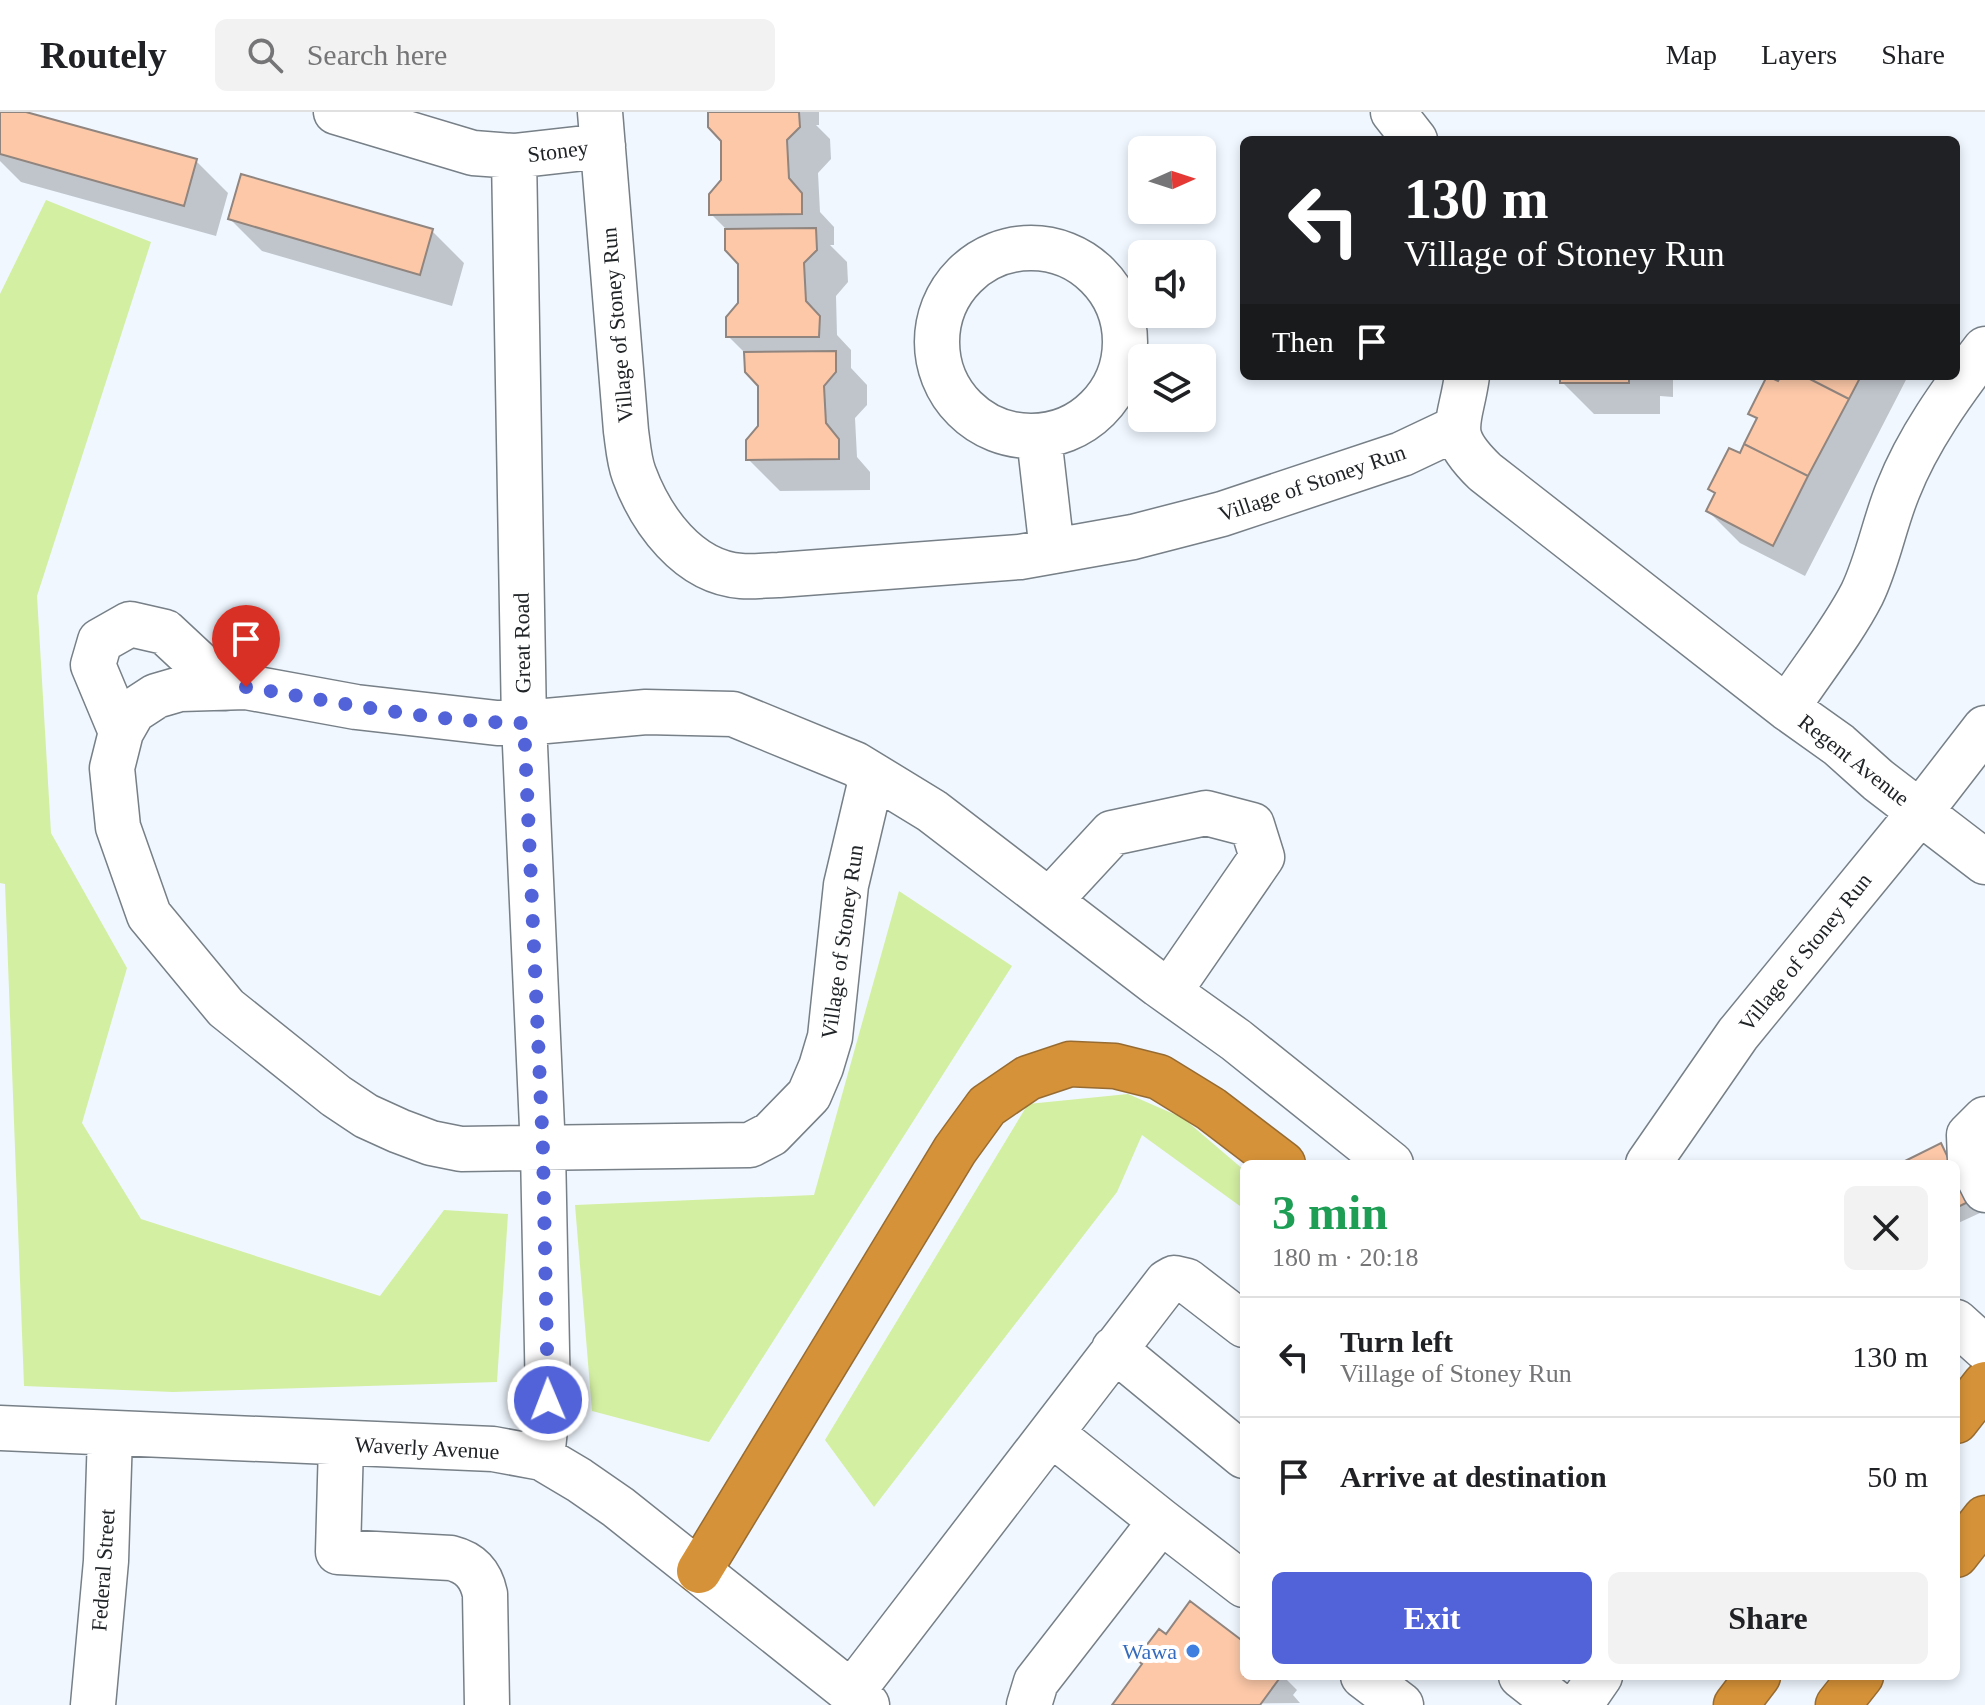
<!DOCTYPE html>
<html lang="en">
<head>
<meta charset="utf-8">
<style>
	:root { --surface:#fff; --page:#f2f2f2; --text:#202124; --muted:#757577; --line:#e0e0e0; --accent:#5263d9 }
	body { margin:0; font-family:"Times New Roman",serif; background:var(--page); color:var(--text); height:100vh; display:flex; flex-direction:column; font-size:30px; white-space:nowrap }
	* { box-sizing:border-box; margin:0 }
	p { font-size:26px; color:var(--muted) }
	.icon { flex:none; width:44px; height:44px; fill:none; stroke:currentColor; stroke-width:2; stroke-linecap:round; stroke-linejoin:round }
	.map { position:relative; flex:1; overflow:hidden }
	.panel { position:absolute; left:1240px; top:1048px; width:720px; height:520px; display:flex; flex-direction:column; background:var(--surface); border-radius:12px; box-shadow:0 4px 12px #0003 }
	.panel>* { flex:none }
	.banner { position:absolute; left:1240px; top:24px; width:720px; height:244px; border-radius:12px; box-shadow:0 4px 12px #0003; background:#202124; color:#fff; overflow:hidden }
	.needle { width:52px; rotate:87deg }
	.fabs { position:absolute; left:1128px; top:24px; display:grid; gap:16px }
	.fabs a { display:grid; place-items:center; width:88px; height:88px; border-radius:12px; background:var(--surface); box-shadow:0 4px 12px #0003; font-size:40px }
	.pin { position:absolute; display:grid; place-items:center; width:68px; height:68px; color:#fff; margin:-82px -34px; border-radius:50% 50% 50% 0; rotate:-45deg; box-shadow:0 0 8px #0007 }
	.pin .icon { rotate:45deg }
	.me { position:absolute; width:88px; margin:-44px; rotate:359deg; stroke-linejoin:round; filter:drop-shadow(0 0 6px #0008) }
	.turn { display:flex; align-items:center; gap:28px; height:168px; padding:0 32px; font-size:36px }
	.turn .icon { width:104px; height:104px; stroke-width:2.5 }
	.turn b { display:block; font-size:56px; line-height:68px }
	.then { display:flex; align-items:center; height:76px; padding:0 32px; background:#0003; gap:16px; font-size:30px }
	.round { display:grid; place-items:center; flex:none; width:84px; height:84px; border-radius:12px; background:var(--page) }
	.headline { display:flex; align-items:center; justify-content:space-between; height:136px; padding:0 32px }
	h1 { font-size:48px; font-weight:700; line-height:60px; color:#1e9e55 }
	.cta { display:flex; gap:16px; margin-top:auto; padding:16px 32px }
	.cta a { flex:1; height:92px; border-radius:12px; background:var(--accent); color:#fff; font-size:32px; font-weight:700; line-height:92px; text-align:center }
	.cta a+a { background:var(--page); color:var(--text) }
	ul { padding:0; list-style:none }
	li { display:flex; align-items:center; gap:24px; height:120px; padding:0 32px; border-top:2px solid var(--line) }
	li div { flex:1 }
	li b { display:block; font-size:30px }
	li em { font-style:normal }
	header { display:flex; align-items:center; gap:48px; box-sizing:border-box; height:112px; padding:0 40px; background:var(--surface); border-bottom:2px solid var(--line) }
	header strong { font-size:38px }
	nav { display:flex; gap:44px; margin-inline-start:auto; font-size:28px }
	.search { width:560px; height:72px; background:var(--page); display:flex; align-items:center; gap:20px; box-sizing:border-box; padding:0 28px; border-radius:12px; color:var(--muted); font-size:30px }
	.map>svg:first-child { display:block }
</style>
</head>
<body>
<header>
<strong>Routely</strong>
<div class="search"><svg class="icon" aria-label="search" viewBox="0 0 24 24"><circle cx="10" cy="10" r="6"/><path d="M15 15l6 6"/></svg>Search here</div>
<nav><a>Map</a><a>Layers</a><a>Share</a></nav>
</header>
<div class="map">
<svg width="1985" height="1593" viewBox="0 0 1985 1593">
	<rect width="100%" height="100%" fill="#f0f7ff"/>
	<path fill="#d3efa2" d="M46,88L151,130L37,484L51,721L127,856L82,1011L141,1107L380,1184L444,1098L508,1102L497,1270L173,1280L24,1274L5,772L0,771V182Z
		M899,779L1012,854L709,1330L592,1299L575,1093L814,1083Z
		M1128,982L1183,1006L1244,1058V1097L1142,1023L1117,1080L874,1395L825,1328L1028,992Z"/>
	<path fill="#0003" d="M0,0H18L196,49L228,81L216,124L21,70L0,49Z
		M710,0H819V13H816L830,27L831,47L818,61L820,100L834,115V133H830L847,150L848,170L836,184L837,223L851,238V256L867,273V293L855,306L857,345L870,360V378L780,379L748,347L760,314V273L746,242L728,224L740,192V151L727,118L711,102L723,69V28Z
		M230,107L432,119L464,151L452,194L262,139Z
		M1562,264H1673V285L1660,284V302H1594L1562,270Z
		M1783,264H1908L1805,464L1740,431L1708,399L1716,383L1710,377L1741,344L1758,309L1750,301L1779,271Z
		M1956,1053L1980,1101L1956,1112Z
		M1166,1524L1244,1533V1564H1283L1297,1578L1293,1583L1300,1591L1114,1593Z"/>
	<path fill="#fcc8a8" stroke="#90857f" stroke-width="2" d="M0,0H26L197,47L184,94L0,42Z
		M708,0H799L800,15L787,28L789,66L802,81V102L709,103V82L721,68V29L708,15Z
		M241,62L433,117L420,163L228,107Z
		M816,116L817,138L804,151L806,189L820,204L819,225H726V205L738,191V152L725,138V117Z
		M836,239V260L824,274L826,311L839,327V347L746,348V328L758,314V274L745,260L744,240Z
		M1560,264H1629V271H1560Z
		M1767,264L1778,269L1781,264H1804L1849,287L1808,364L1744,332L1757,306L1748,302Z
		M1804,264H1861L1849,287Z
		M1744,332L1808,364L1773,434L1706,399L1715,381L1708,377L1729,336L1740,341Z
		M1941,1031L1951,1052H1899Z
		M1956,1061L1970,1089L1956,1096Z
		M1190,1489L1244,1530V1564H1275L1279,1567L1260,1593H1112L1142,1552L1136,1547L1159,1517L1166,1522Z"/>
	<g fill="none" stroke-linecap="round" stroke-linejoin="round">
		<g stroke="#777f87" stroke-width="47">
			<path id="minor" d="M336,0L473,41L514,44L603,34
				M600,0L626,319C628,333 629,349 634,362C651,408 688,460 741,464C754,465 767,463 779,463L1020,445L1133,425L1222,402L1402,342L1457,316
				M1393,0L1415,28
				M514,44L524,611L543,1038L548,1288L542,1346
				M937 230a94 94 0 1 1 188 0a94 94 0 1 1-188 0Z
				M1467,264C1460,314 1444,320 1485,360L1787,596L1839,633L1878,668L1985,750
				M1039,325L1052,439
				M1787,596C1811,559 1842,521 1862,482C1878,449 1884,412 1898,378C1918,327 1952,280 1985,237
				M121,620L93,553L100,529L130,512L165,520L225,576
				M872,663L846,773L830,925L821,955L809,983L771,1022L750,1033L461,1037L431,1031L399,1019L366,1004L336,984L226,896L149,803L118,715L112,656L121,620L133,599L156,584L180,577L246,575L356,595L497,611H524L646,600L733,602L855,652L932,699L1159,873L1236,928L1391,1052
				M1050,788L1112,721L1206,701L1252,713L1262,745L1169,880
				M1985,1007L1969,1023L1970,1048L1985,1078
				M1648,1052L1738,922L1920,700L1985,616
				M1956,1210L1985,1236
				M1114,1237L1244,1344
				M0,1316L493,1337L542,1346L579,1368L618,1395L867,1593
				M1052,1322L1161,1409
				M341,1332L338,1440L451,1446C471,1451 481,1463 485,1482L487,1593
				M1363,1564L1401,1593
				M1521,1564L1558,1593
				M852,1580L1167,1170L1174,1166L1187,1169L1244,1213
				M93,1593L106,1449L110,1322
				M1029,1593L1036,1570L1161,1409L1244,1473
				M1580,1593L1600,1564"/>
		</g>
		<g stroke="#976c32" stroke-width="47">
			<path id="highway" d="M1956,1309L1985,1272
				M1956,1443L1985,1406
				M699,1459L955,1038L987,994L1028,966L1070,952L1115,954L1159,965L1211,997L1283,1052
				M1736,1593L1758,1564
				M1838,1593L1861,1564"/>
		</g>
		<use href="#minor" stroke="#fff" stroke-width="44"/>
		<use href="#highway" stroke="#d69238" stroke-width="44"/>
	</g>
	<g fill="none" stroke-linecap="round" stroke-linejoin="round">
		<path stroke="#5263d9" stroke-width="14" stroke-dasharray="0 25.2" d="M246,575C338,590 430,610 524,611L543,1038L548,1288"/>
	</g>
	<circle fill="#3f7fe0" stroke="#fff" stroke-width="3" cx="1193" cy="1539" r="8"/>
	<g text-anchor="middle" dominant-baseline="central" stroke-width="8" stroke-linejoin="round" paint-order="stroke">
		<g font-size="22" fill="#212427" stroke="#fff">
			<text transform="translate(558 39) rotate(-7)">Stoney</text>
			<text transform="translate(617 213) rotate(-95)">Village of Stoney Run</text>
			<text transform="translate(1312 371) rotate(-19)">Village of Stoney Run</text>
			<text transform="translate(522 531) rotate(-91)">Great Road</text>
			<text transform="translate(1854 648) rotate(38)">Regent Avenue</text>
			<text transform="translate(842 830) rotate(-82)">Village of Stoney Run</text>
			<text transform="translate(1805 840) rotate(-51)">Village of Stoney Run</text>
			<text transform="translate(427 1336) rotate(3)">Waverly Avenue</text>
			<text transform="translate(103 1458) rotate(-86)">Federal Street</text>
		</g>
		<g font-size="22" fill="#366cbe" stroke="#fff" text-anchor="end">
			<text x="1177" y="1539">Wawa</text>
		</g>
	</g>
</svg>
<div class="fabs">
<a><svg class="needle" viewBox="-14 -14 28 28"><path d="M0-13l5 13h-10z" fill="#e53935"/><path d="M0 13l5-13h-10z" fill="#757577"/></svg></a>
<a><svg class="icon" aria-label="sound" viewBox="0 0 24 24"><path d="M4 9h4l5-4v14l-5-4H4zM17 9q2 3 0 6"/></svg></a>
<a><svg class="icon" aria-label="layers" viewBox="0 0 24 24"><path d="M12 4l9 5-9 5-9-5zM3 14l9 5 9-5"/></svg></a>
</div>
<div class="pin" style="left:246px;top:575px;background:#d93025"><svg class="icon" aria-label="arrive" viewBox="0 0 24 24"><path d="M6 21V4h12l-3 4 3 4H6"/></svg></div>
<svg class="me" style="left:548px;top:1288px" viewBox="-20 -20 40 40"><circle r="17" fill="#5263d9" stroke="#fff" stroke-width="3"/><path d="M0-11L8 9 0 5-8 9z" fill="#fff"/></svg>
<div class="banner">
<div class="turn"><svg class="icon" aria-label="left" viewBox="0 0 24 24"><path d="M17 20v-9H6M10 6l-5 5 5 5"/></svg><div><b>130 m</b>Village of Stoney Run</div></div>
<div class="then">Then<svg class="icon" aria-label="arrive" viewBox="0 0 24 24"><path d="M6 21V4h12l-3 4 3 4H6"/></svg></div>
</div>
<section class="panel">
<div class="headline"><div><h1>3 min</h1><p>180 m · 20:18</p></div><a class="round"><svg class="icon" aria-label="close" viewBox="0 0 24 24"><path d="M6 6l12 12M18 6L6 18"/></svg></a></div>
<ul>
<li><svg class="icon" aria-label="left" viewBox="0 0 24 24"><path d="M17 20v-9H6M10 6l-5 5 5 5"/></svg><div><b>Turn left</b><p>Village of Stoney Run</p></div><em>130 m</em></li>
<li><svg class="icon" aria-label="arrive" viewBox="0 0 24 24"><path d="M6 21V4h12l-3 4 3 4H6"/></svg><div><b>Arrive at destination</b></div><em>50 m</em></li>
</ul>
<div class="cta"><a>Exit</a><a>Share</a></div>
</section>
</div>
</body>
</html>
